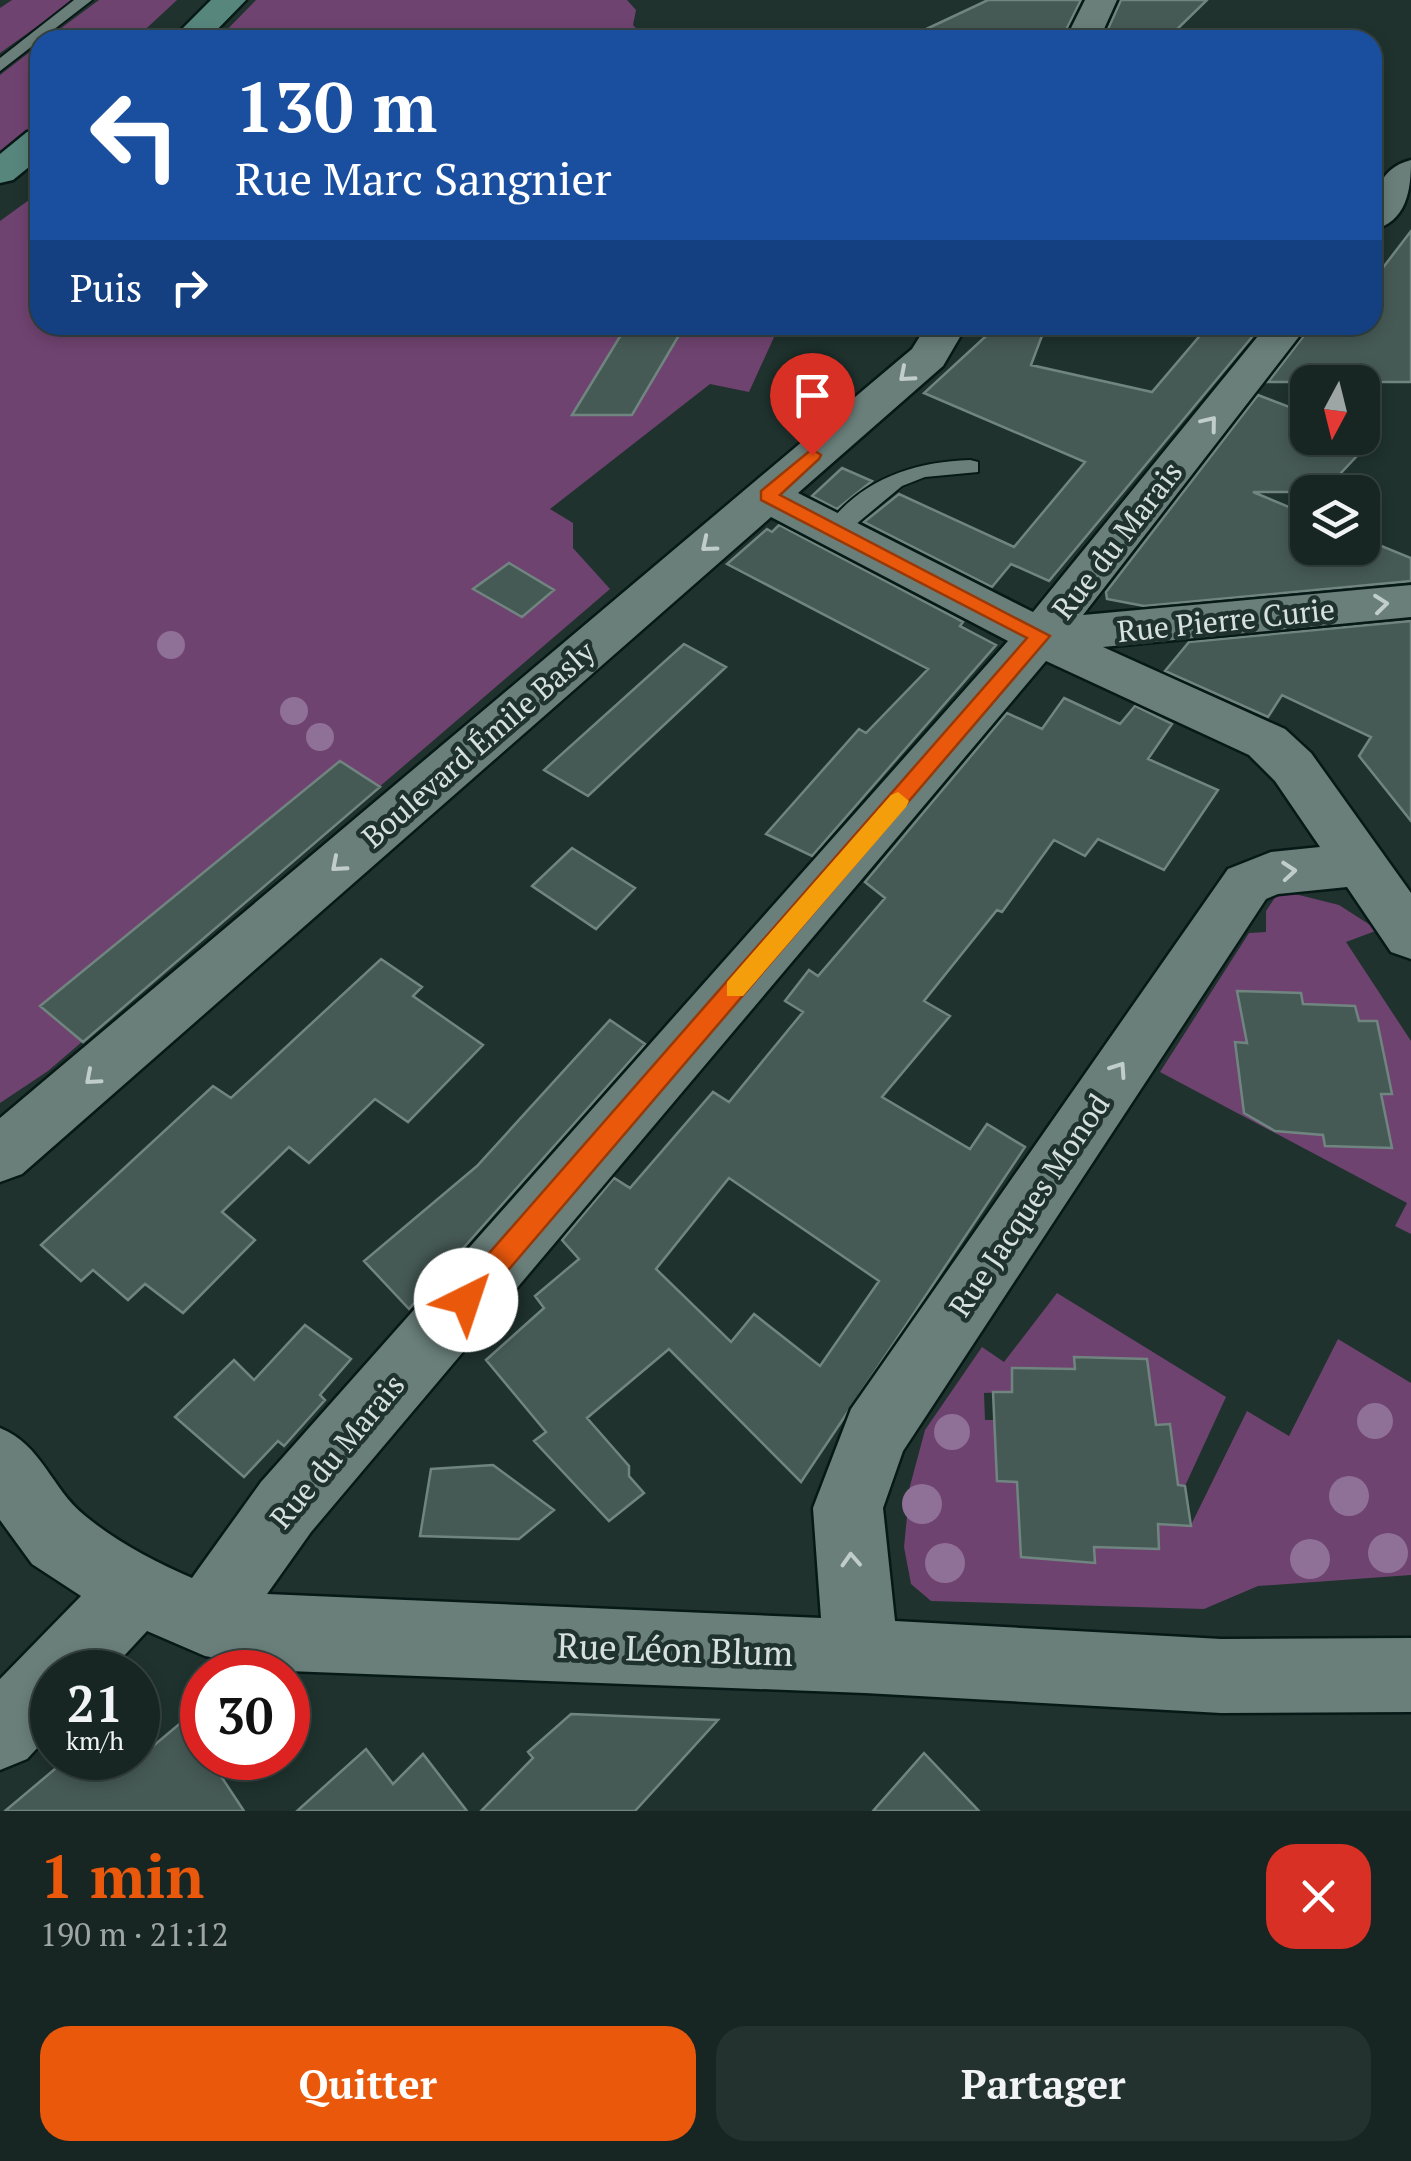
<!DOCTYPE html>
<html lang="fr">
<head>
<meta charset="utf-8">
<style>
	:root { --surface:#172622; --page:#24322f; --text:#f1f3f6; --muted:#9ea5a5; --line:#364340; --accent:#ea580c }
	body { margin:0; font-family:"PT Serif",serif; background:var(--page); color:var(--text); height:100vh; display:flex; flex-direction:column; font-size:38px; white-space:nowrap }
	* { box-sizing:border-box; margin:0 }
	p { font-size:32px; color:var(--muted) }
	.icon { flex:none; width:55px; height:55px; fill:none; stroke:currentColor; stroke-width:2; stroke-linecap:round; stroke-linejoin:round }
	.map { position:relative; height:1811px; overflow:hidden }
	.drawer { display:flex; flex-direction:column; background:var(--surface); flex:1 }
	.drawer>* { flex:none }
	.guide { position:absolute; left:30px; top:30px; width:1352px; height:305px; border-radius:30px; box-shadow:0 5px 15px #0003,0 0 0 2px var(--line); background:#1a4fa0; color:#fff; overflow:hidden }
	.needle { width:65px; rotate:187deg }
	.controls { position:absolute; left:1290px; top:365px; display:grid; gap:20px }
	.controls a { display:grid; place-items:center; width:90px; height:90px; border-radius:20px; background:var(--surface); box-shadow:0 5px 15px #0003,0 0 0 2px var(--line); font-size:50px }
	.speed { position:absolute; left:30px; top:1650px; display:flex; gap:20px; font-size:50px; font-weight:700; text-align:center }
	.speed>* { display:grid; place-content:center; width:130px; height:130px; border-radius:50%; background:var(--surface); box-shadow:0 5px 15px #0003,0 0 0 2px var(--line); line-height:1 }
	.speed small { font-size:25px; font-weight:400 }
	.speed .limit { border:15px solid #d22; background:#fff; color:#111 }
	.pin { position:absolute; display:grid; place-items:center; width:85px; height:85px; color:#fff; margin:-102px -42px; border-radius:50% 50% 50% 0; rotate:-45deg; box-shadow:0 0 10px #0007 }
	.pin .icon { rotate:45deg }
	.me { position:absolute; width:110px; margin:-55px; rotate:41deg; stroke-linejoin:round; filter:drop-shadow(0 0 8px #0008) }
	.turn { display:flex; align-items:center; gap:35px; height:210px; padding:0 40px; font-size:45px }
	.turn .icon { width:130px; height:130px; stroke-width:2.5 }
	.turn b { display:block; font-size:70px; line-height:85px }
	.then { display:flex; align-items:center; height:95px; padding:0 40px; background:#0003; gap:20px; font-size:38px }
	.round { display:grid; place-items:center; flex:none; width:105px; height:105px; border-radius:30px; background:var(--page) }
	.summary { display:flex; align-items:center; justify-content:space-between; height:170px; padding:0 40px }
	h1 { font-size:60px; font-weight:600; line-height:75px; color:var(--accent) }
	.action { display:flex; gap:20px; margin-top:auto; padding:20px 40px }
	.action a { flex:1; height:115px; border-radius:30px; background:var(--accent); color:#fff; font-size:40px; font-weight:600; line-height:115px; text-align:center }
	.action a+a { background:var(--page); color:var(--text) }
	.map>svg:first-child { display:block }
</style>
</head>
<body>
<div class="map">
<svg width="1411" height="1811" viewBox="0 0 1411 1811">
	<rect width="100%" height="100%" fill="#1f322d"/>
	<path fill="#6f4370" d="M12,0H74L0,53V8Z
		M99,0H177L134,40H45Z
		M256,0H627L636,10L633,25L647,40H217Z
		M40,44V127L0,158V75Z
		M40,192V325H766L775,335L749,392L710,384L550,509L573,523V548L610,589L48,1071L0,1103V221Z
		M1291,893L1339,905L1378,930L1346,942L1411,1041V1234L1395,1226L1407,1203L1160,1072L1249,933L1266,932V911L1276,896Z
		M1057,1293L1226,1397L1185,1486L1178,1485L1171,1424L1156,1425L1147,1359L1075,1357V1369L1012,1368V1392L984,1393L985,1420H994L997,1481L1017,1482L1022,1557L1095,1563L1094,1547L1158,1524L1191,1525L1247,1411L1289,1436L1338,1339L1411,1383V1575L1258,1586L1204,1609L931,1601L911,1584L904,1547L910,1486L925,1430L982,1347L1004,1362Z"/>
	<path fill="#465a55" stroke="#708580" stroke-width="2.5" fill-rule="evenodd" d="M988,0H1081L1061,40H903Z
		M1121,0H1207L1166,40H1103Z
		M1411,231V382H1268L1312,325H1372V282Z
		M627,325H685L632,415H572Z
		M998,325H1046L1031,365L1152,392L1209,325H1262L1049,581L1011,564L992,587L864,522L899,494L1014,547L1085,462L924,393Z
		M1258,395L1308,414V438L1372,440L1323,492H1253L1308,515V548H1362V538L1411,558V581L1144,606L1107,599L1106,592Z
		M842,468L872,481L837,509L812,496Z
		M779,525L963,622L960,626L996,645L812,856L766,834L859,729L866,733L928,669L727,564L767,529L772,532Z
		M509,563L554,590L522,617L473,589Z
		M1411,621V821L1359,756L1371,737L1282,695L1268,717L1165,671L1189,642Z
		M684,644L726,667L588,796L544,770Z
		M1064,698L1120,724L1135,706L1172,724L1148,759L1218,790L1164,870L1098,839L1085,856L1054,840L1002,912L997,910L924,1001L950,1016L882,1097L970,1149L987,1124L1025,1147L801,1482L669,1349L587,1418L629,1466V1476L644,1493L609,1521L534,1441L546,1432L486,1360L544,1308L535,1296L579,1259L562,1240L614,1178L630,1188L713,1092L729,1102L803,1012L785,1001L809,970L818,976L885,898L865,882L1007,713L1042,729ZM729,1178L879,1281L820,1366L754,1314L731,1342L656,1269Z
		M340,761L380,787L83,1042L40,1006Z
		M572,848L635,888L596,929L532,886Z
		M381,959L422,987L413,996L483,1045L408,1122L375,1099L309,1163L289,1147L222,1212L255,1240L183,1313L145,1284L128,1300L93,1270L81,1281L41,1245L213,1086L231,1098Z
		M1237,991L1301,993L1303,1004L1355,1006L1359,1021H1377L1392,1094H1381L1392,1148L1325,1146L1323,1135L1275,1131L1244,1113L1235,1042L1247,1043Z
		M610,1020L645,1044L409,1309L364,1261L477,1166Z
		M305,1325L351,1359L320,1395L325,1400L309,1418L284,1446L278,1441L244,1477L175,1417L234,1360L254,1380Z
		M1074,1357L1147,1359L1156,1425L1170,1424L1178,1485L1185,1486L1191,1526L1158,1524L1159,1549L1094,1547L1095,1563L1021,1557L1017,1482L997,1481L993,1392H1012V1368L1075,1369Z
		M493,1465L554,1510L519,1539L420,1536L431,1469Z
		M571,1714L718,1720L635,1811H481L533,1758L528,1752Z
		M184,1720L202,1748V1758H209L244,1811H5L68,1758H139Z
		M366,1749L393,1784L423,1754L467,1811H297Z
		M924,1753L979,1811H873Z"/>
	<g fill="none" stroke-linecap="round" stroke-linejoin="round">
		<g stroke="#071916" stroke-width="4">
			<path id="lane" d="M74,0H92L0,71V58Z
				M970,460L978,462V472L925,477L902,486L843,535L835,538L824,530C859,480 912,462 970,460Z"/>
		</g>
		<g stroke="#071916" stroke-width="5">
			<path id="street" d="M1085,0H1117L1099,40H1065Z
				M1411,160C1411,190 1407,222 1372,230C1372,200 1376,169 1411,160Z
				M927,325H967L943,366L798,493L1033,612L1267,325H1308L1083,615L1411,585V617L1103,647L1285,729L1311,753L1411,893V959L1391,952L1347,887L1278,894L1266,899L903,1451L883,1508L895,1621L1221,1639L1411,1638V1712L1221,1713L865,1693L288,1671L205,1656L147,1631L109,1672H52V1732L27,1759L0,1770V1679L81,1596L32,1564L0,1520V1428C42,1445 51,1488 84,1515C115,1541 155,1562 192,1578L261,1482L1008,641L771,517L22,1174L0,1182V1118L912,349ZM1046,661L1249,755L1275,781L1320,847L1271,852L1228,869L851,1409L813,1508L821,1618L267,1594L311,1532Z"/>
		</g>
		<g stroke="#071916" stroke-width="5">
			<path id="secondary" d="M211,0H246L207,40H171Z
				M40,129V158L13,180L0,183V154L27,132Z"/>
		</g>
		<use href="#lane" fill="#6a7f7a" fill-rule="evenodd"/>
		<use href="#street" fill="#6a7f7a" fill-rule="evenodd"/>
		<use href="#secondary" fill="#57867d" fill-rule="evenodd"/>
	</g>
	<g fill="#8f7096">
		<circle cx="171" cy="645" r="14"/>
		<circle cx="294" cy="711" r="14"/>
		<circle cx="320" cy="737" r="14"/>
		<circle cx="1375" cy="1421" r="18"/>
		<circle cx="952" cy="1432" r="18"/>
		<circle cx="1349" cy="1496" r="20"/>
		<circle cx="922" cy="1504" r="20"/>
		<circle cx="1388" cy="1553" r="20"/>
		<circle cx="1310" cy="1559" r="20"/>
		<circle cx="945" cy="1563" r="20"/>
	</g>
	<defs><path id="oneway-chevron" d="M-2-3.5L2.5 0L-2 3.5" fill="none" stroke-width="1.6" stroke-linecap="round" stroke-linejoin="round" transform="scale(2.5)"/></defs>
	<g stroke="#c0cdca">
		<use href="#oneway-chevron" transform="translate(906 375) rotate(139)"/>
		<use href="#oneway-chevron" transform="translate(1210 423) rotate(-51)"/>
		<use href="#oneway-chevron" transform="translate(708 545) rotate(140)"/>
		<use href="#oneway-chevron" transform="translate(1381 604) rotate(-6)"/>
		<use href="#oneway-chevron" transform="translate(338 865) rotate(139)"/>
		<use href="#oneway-chevron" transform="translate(1289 871) rotate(-5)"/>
		<use href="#oneway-chevron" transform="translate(1119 1069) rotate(-56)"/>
		<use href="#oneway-chevron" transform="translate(92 1078) rotate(139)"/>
		<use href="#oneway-chevron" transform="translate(851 1560) rotate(-93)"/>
	</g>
	<path fill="#ea580c" stroke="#983908" stroke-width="2.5" d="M812,449L821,455L819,459L780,495L1050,636L475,1309L466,1313L456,1309L452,1300L456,1291L1027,638L761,500V491Z"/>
	<path fill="#f59e0b" d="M898,792L909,801L906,807L743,996H727V982L891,795Z"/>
	<g text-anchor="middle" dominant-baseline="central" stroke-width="9" stroke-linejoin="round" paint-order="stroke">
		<g font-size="30" fill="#d6e1de" stroke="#1f322d">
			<text transform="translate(1117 540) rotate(-52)">Rue du Marais</text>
			<text transform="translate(1226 620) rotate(-6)">Rue Pierre Curie</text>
			<text transform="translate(478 744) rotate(-41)">Boulevard Émile Basly</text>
			<text transform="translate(1029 1205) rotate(-56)">Rue Jacques Monod</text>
			<text transform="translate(337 1451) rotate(-50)">Rue du Marais</text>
		</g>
		<g font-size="35" fill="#d6e1de" stroke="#1f322d">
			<text transform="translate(675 1649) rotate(2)">Rue Léon Blum</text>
		</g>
	</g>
</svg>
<div class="controls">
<a><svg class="needle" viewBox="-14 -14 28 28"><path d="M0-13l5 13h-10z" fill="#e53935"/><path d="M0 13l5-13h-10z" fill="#9ea5a5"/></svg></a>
<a><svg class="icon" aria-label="layers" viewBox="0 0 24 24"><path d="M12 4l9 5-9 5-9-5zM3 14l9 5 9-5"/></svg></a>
</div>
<div class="speed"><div>21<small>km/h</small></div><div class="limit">30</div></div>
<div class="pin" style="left:812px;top:455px;background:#d93025"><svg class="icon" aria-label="arrive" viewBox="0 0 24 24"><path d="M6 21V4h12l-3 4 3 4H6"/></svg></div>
<svg class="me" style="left:466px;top:1300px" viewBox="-20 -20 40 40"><circle r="19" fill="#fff"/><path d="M0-13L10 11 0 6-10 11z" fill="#ea580c"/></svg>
<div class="guide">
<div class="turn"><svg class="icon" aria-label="left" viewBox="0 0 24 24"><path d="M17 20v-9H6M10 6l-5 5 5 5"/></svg><div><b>130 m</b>Rue Marc Sangnier</div></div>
<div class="then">Puis<svg class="icon" aria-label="right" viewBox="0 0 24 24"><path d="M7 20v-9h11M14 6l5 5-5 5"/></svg></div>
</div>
</div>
<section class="drawer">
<div class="summary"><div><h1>1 min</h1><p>190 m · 21:12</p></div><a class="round" style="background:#d93025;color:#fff"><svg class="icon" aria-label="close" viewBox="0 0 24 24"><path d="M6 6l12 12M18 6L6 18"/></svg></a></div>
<div class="action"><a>Quitter</a><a>Partager</a></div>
</section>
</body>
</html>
